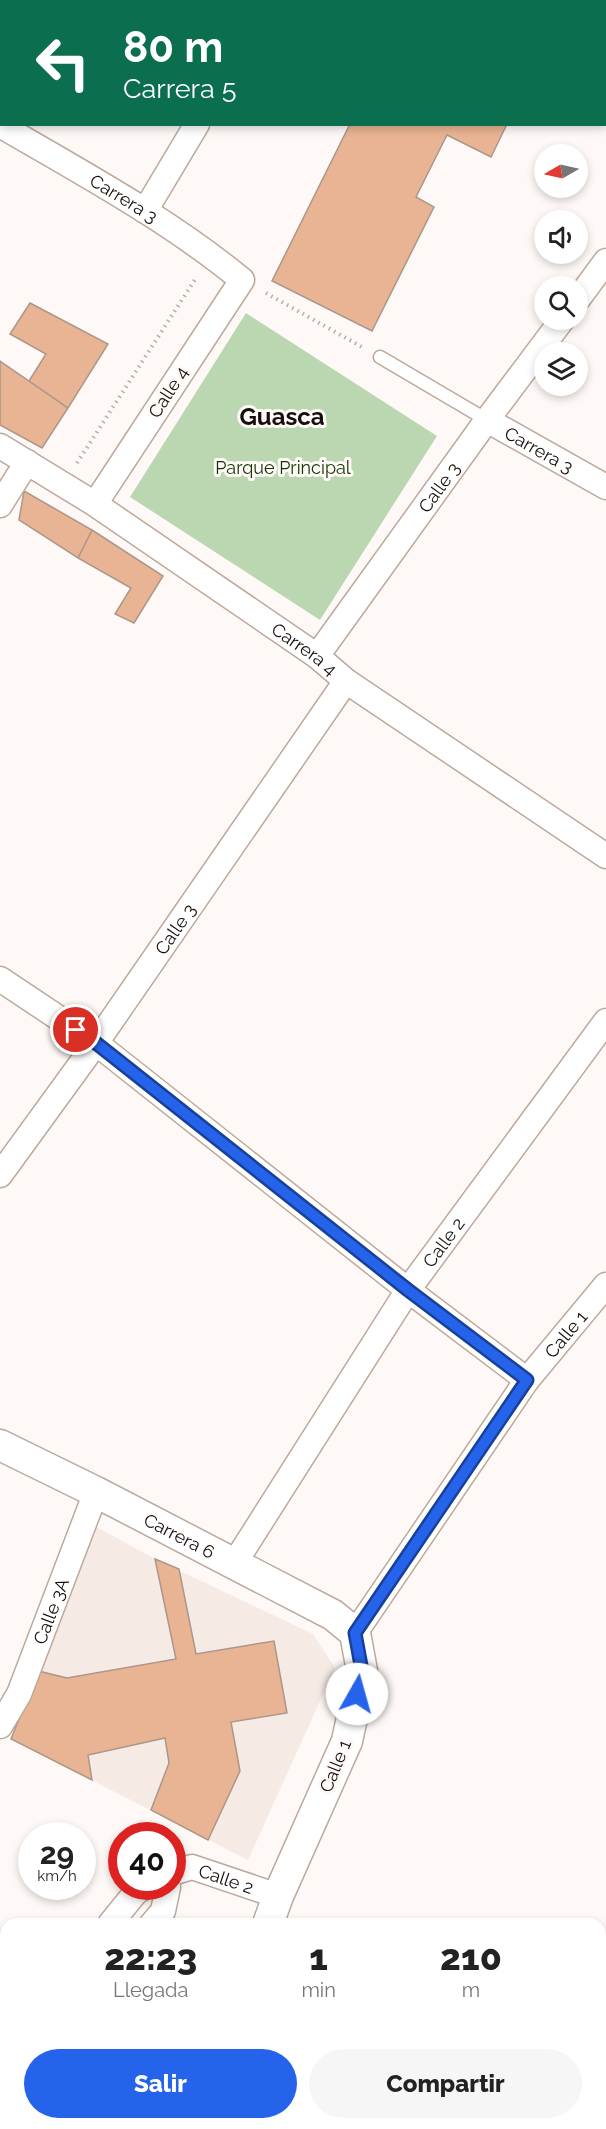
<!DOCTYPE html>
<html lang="es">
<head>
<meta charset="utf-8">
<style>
	:root { --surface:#fff; --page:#f6f6f6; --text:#222; --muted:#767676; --accent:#2563eb }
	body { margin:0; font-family:Raleway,sans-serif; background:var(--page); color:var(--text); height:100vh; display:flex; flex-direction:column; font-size:22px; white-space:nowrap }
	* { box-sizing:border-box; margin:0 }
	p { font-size:20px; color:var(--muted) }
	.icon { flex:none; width:33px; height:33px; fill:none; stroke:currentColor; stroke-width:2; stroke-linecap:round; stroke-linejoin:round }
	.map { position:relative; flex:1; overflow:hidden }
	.side { position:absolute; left:0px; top:1918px; width:606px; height:212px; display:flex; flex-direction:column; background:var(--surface); border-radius:18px 18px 0 0; box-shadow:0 3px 9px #0003 }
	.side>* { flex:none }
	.hud { position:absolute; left:0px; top:0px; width:606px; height:126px; box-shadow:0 3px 9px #0003; background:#0b6e4f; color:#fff; overflow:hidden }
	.needle { width:39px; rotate:261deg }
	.tools { position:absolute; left:534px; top:144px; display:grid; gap:12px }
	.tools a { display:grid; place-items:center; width:54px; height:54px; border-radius:50%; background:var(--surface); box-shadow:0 3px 9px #0003; font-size:30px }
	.speed { position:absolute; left:18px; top:1822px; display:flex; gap:12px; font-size:30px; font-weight:700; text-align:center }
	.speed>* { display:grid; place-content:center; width:78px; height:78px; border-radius:50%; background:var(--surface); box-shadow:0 3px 9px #0003; line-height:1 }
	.speed small { font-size:15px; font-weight:400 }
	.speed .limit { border:9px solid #d22; background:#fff; color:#111 }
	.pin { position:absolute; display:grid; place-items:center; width:51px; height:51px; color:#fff; margin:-26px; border:3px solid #fff; border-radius:50%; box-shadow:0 2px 6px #0007 }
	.me { position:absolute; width:66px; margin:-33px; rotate:7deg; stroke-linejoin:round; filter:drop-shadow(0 0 4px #0008) }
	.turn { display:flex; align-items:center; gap:21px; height:126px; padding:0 24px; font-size:27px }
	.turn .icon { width:78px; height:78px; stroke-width:2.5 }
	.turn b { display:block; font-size:42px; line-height:51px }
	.eta { display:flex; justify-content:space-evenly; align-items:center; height:102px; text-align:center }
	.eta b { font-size:36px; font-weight:800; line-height:42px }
	.cta { display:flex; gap:12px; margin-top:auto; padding:12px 24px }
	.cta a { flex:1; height:69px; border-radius:36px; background:var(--accent); color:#fff; font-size:24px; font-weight:800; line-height:69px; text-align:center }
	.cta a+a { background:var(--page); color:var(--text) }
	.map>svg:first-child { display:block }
</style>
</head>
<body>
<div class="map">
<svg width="606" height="2129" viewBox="0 0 606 2129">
	<rect width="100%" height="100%" fill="#fef9f6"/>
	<path fill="#f6eae5" d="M95,1526L155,1559L313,1634L335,1668L248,1860L11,1739Z"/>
	<path fill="#bbd7b2" d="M246,313L437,436L320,620L130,497Z"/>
	<path fill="#e9b493" stroke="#ab968a" stroke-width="1.5" d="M350,124H507L491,157L447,135L416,197L434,207L372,331L272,281Z
		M30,303L108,344L68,408L29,381L46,354L10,334Z
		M0,361L68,408L42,448L0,425Z
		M24,491L92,530L78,558L19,520Z
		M92,530L163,576L134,623L115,614L131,588L78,558Z
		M155,1559L179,1569L196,1654L274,1641L287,1713L231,1722L240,1771L208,1840L151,1810L169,1763L165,1738L88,1755L92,1780L11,1739L38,1671L67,1678L176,1659Z"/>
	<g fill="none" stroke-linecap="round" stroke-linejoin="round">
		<g stroke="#bda99c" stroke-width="15">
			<path id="service" d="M380,357L487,420
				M600,1958L606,1954
				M407,2129L412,2124"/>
		</g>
		<g stroke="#bda99c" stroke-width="27">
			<g id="minor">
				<path d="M271,2L272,0"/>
				<path id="s1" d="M0,125C82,173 168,219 242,280L95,504"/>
				<path d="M145,211L197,124"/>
				<path d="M578,299L606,261"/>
				<path id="s2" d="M487,420L606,487"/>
				<path id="s3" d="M0,446L95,504L317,656L346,681L606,856"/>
				<path d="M0,505L27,462"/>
				<path id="s4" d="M317,656L487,420L562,320"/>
				<path d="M0,979L96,1043L408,1290L527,1380"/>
				<path id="s5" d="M0,1175L96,1043L346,681"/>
				<path id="s6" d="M234,1564L408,1290L606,1021"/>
				<path id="s7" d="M355,1633L527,1380L606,1285"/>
				<path id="s8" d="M0,1726L19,1694L96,1492"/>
				<path id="s9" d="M172,1873L192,1867L278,1896"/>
				<path d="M110,1924L136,1892L145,1887"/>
				<path d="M152,1924L163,1911L168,1887"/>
				<path d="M0,2062L6,2054"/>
				<path d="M0,2116L6,2108"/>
			</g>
		</g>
		<g stroke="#bda99c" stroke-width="33">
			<g id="tertiary">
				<path id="s10" d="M0,1445L96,1492L333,1615L355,1633L362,1671L347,1741L278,1896L268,1924"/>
				<path d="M230,2124V2129"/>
			</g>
		</g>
		<path stroke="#b4aeab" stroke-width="4" stroke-dasharray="1.5 4.5" stroke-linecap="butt" d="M266,293L362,347
			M77,463L196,278"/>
		<use href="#service" stroke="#fff" stroke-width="12"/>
		<use href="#minor" stroke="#fff" stroke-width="24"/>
		<use href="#tertiary" stroke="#fff" stroke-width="30"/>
	</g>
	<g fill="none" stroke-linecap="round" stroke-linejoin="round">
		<g stroke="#184099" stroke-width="15">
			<path id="route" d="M76,1030L96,1043L408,1290L527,1380L355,1633L362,1671L357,1694"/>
		</g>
		<use href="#route" stroke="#2563eb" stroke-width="10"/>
	</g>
	<g text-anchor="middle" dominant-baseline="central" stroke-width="6" stroke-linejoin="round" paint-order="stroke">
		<g font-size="18" fill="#160e0a" stroke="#fef9f6">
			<text stroke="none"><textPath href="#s1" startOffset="144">Carrera 3</textPath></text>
			<text transform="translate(168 392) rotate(-57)">Calle 4</text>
			<text stroke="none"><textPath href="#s2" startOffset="60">Carrera 3</textPath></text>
			<text stroke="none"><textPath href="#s4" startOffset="208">Calle 3</textPath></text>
			<text stroke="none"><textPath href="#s3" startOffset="366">Carrera 4</textPath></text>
			<text stroke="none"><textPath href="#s5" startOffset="302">Calle 3</textPath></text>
			<text stroke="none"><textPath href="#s6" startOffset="384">Calle 2</textPath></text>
			<text stroke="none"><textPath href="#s7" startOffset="366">Calle 1</textPath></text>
			<text stroke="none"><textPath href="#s10" startOffset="201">Carrera 6</textPath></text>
			<text stroke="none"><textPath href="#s8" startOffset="126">Calle 3A</textPath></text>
			<text transform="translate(335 1766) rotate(-68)">Calle 1</text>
			<text stroke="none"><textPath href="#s9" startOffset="57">Calle 2</textPath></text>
		</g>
		<g font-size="18" fill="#143503" stroke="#fef9f6">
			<text x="283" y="467">Parque Principal</text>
		</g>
		<g font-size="24" font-weight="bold" fill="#160e0a" stroke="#fef9f6">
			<text x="282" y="416">Guasca</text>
		</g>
	</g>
</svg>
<div class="tools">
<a><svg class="needle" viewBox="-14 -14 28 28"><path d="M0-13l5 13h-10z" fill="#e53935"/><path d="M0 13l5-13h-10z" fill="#767676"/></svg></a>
<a><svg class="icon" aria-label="sound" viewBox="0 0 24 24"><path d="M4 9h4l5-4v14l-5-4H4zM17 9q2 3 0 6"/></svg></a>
<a><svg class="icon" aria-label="search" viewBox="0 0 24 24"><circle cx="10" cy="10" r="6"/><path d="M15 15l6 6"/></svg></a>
<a><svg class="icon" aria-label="layers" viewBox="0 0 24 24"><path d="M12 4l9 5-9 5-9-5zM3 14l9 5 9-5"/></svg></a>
</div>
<div class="speed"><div>29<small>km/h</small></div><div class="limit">40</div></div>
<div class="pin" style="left:76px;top:1030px;background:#d93025"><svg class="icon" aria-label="arrive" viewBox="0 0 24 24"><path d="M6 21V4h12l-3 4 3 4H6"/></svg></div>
<svg class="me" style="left:357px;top:1694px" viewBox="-20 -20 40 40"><circle r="19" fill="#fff"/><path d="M0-13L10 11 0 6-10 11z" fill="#2563eb"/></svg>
<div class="hud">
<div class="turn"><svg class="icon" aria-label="left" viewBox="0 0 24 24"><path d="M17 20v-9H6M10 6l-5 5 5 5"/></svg><div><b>80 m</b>Carrera 5</div></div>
</div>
<section class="side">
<div class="eta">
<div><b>22:23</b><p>Llegada</p></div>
<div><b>1</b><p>min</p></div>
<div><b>210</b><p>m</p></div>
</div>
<div class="cta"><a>Salir</a><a>Compartir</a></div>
</section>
</div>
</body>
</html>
